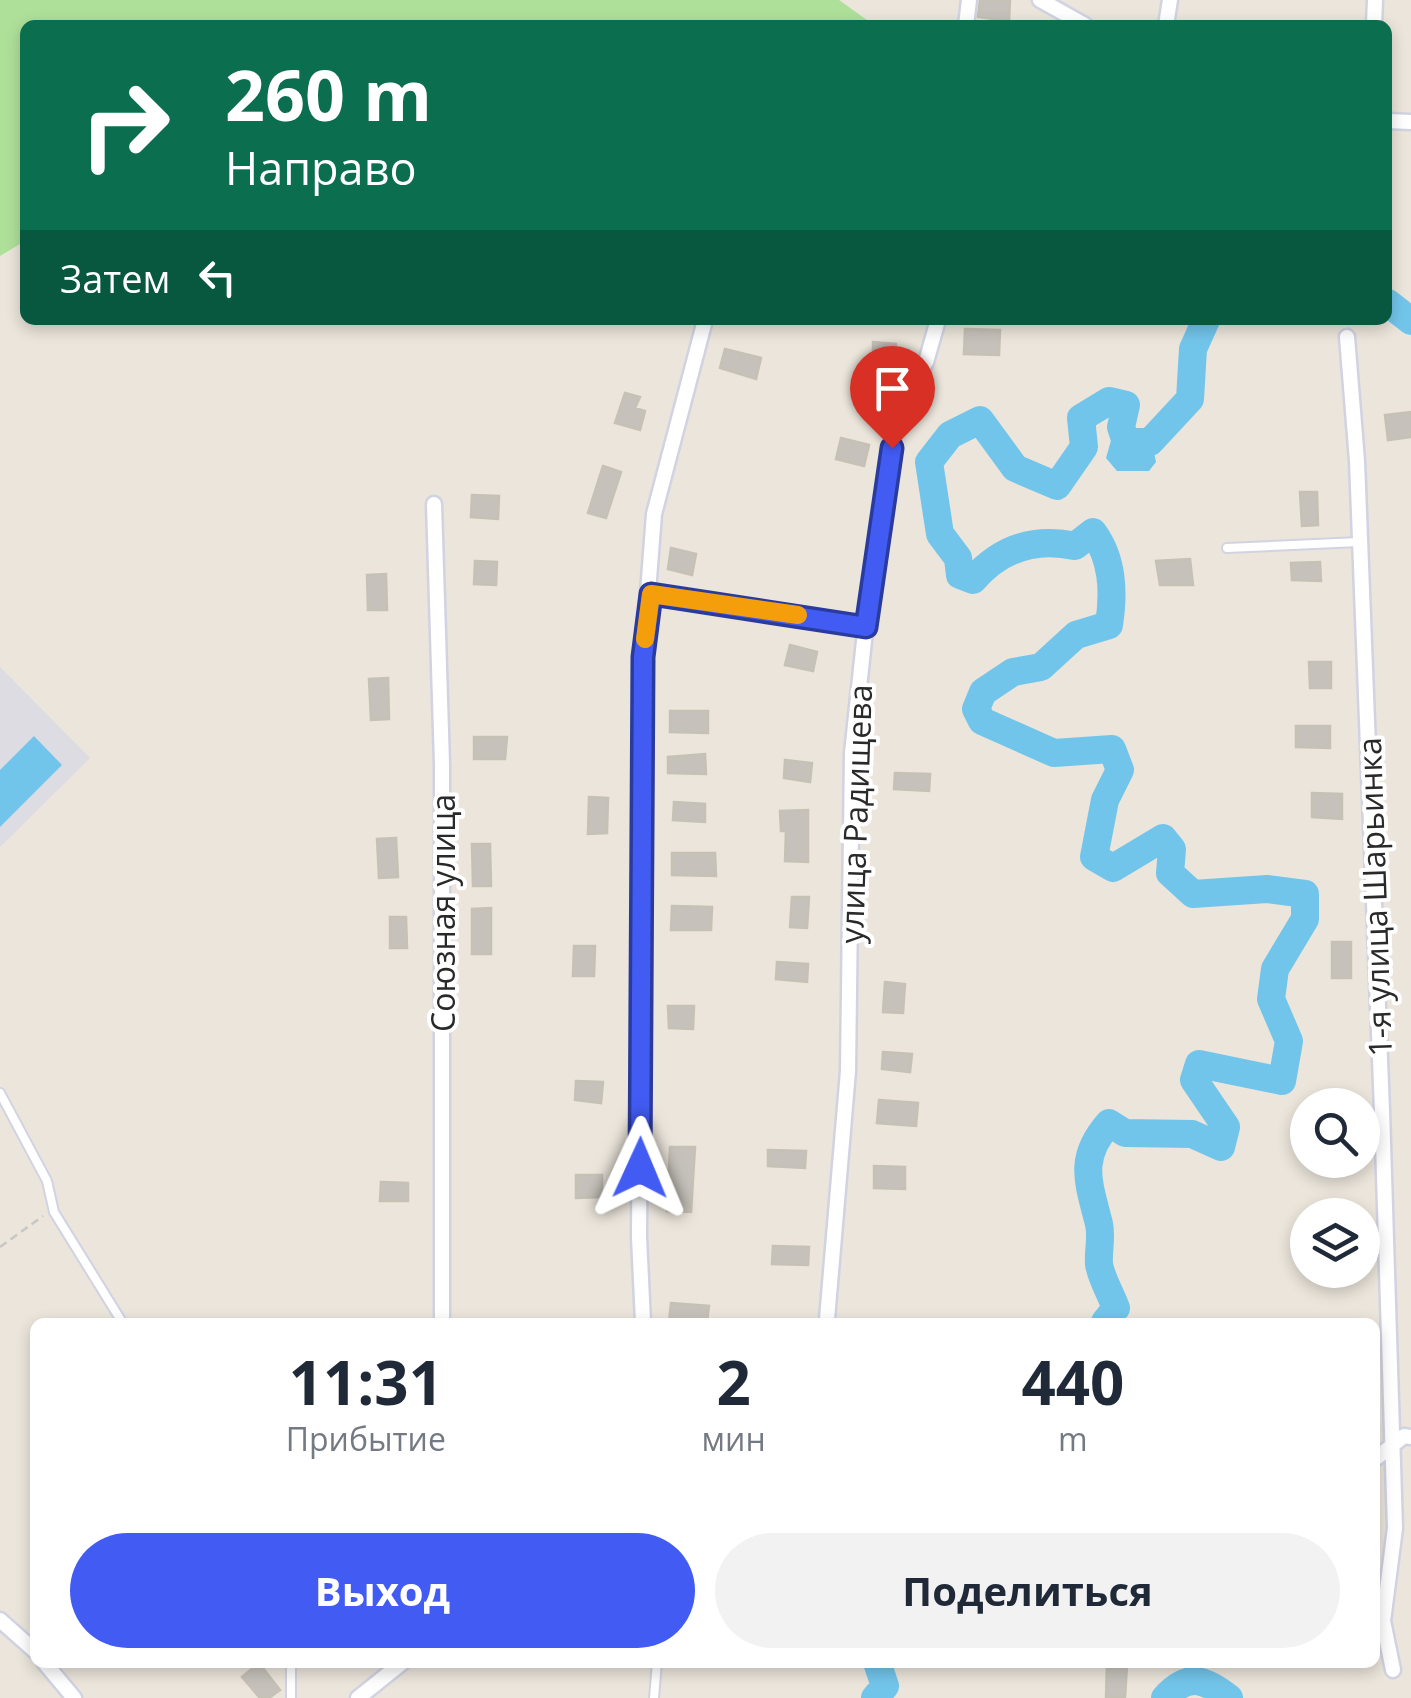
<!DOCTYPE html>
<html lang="ru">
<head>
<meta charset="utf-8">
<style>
	:root { --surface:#fff; --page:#f2f2f3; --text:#1f2937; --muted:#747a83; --accent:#415bf3 }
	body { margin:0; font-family:"Open Sans",sans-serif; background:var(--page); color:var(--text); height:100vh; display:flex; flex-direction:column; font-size:38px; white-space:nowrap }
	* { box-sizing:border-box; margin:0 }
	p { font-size:32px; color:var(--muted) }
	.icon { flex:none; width:55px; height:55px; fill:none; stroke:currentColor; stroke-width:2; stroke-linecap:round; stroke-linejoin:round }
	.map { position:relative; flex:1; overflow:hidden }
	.side { position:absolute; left:30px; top:1318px; width:1350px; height:350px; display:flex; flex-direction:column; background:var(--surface); border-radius:15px; box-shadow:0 5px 15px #0003 }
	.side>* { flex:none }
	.banner { position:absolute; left:20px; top:20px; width:1372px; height:305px; border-radius:15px; box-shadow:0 5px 15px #0003; background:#0b6e4f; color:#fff; overflow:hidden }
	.tools { position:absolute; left:1290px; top:1088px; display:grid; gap:20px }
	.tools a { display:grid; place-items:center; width:90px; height:90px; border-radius:50%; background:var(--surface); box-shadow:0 5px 15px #0003; font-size:50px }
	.pin { position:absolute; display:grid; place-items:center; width:85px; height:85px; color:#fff; margin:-102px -42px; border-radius:50% 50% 50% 0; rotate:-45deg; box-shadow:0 0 10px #0007 }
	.pin .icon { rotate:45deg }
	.me { position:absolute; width:110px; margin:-55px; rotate:1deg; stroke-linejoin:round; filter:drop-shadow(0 0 8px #0008) }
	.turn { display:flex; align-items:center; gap:35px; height:210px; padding:0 40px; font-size:45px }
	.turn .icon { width:130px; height:130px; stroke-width:2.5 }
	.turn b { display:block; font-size:70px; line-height:85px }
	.then { display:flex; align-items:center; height:95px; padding:0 40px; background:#0003; gap:20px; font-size:38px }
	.eta { display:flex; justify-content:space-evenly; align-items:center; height:170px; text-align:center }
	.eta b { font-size:60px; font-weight:700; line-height:70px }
	.button { display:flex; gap:20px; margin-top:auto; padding:20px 40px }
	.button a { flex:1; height:115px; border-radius:60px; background:var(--accent); color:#fff; font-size:40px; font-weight:700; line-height:115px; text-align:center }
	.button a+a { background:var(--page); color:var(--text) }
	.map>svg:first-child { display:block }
</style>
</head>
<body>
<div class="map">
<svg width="1411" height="1698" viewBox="0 0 1411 1698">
	<rect width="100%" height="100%" fill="#ebe5db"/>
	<path fill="#dedce3" d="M0,667L90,758L0,847Z"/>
	<path fill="#afe09a" d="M0,0H839L874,25H25V241L0,256Z"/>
	<path fill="#72c5ea" d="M1114,430L1129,433L1126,443L1153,448L1156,462L1149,471H1117L1106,458Z
		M34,736L62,765L0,827V770Z"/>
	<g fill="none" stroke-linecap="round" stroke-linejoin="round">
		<path stroke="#72c5ea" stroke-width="28" d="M1388,303L1411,321
			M1105,1322L1116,1308C1111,1294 1101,1278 1099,1264C1098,1251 1102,1237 1099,1224C1089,1183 1077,1159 1109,1123L1125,1133L1192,1134L1221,1147L1226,1127L1194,1080L1199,1064L1282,1081L1289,1041L1271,999L1275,969L1305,919V894L1267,889L1193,894L1170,873L1172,849L1163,838L1113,868L1094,857L1105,800L1120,770L1112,749L1054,753L982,721L976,709L983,692L1013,672L1041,667L1076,635L1109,625C1114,592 1113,559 1093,532L1075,546C1034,537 1000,549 973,580L960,575L958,558L940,534L929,462L950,435L980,420L1015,468L1057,486L1084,447L1081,418L1109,401L1126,405L1121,427L1126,442H1150L1190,399L1193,349L1206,320
			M875,1698L885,1686L877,1662
			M1165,1698C1188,1672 1205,1679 1229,1698"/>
	</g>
	<path fill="#c6c2bb" stroke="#c6c1b5" stroke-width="2.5" d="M980,0H1010L1009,21L978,17Z
		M965,329L1000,330L999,355L964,354Z
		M873,342L896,344L897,373H873Z
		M725,349L761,358L756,379L720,368Z
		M625,393L640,397L635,408L645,411L640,430L615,423Z
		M1411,412V437L1388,440L1385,415Z
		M841,438L869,445L864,466L836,459Z
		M603,466L621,472L606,518L588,513Z
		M1300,492H1317L1318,525L1302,526Z
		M472,495L499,496L498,519L471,517Z
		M671,548L696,554L692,575L668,569Z
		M1190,559L1193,585H1160L1156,561Z
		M475,561L497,562L496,585L474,584Z
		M1320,562L1321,581L1292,580L1291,563Z
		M386,574L387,610H368L367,575Z
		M790,645L817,652L813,671L785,665Z
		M1309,662H1331V688H1310Z
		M388,678L389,719L371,720L369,679Z
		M670,711H708V733L670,732Z
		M1296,726H1330V748L1296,747Z
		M474,737H507L505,759H474Z
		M705,754L706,774L668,773V757Z
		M785,760L812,763L810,782L784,778Z
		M895,773L930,774L929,791L894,789Z
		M1312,793L1342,794V819L1312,817Z
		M589,797L608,798L607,833L588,834Z
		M674,802L705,804V822L673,820Z
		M808,810V862L785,861L786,831H781L780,811Z
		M396,838L398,877L379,878L377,839Z
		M472,844H490L491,886H473Z
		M672,853H715L716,876L672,875Z
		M792,897H809L807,928L790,927Z
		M672,906L712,907L711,930H671Z
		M491,908V954H472V909Z
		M390,917H406L407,948H390Z
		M1332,942H1351V978H1332Z
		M574,946H595L594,976H573Z
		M777,962L808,964L807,982L776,979Z
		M885,982L905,984L903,1013L883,1012Z
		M668,1006H694L693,1029L669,1028Z
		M883,1052L912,1054L910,1072L882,1069Z
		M576,1081L603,1082L601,1103L575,1100Z
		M879,1100L918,1103L916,1126L877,1123Z
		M670,1147H695L691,1212L667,1211Z
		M768,1150L806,1151L805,1168L768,1166Z
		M874,1166L905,1167V1189L874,1188Z
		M576,1175H602V1197L576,1198Z
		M381,1182L408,1183V1201H380Z
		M773,1246L809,1247L808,1265L772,1264Z
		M671,1303L709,1306L707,1322H669Z
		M259,1663L280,1690L269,1698H260L242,1677Z
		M1107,1664L1127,1665L1125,1698H1106Z"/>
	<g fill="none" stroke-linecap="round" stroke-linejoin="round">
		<g stroke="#d1d3e2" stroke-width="12">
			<path id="lane" d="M1227,548L1359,542
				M0,1093L47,1181L54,1212L122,1322
				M291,1698V1662
				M654,1698L657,1662"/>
		</g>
		<g stroke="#d1d3e2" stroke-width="19">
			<path id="street" d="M1040,0L1085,25
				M966,25L969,0
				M1166,25L1170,0
				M1374,25L1375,0
				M1388,121L1411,122
				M1347,337L1357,461L1382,1111L1395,1528L1383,1621L1393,1670
				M434,504L442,764V1322
				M651,594L866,627
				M827,1319L848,1071L852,753L870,585L897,415L926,362L938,320
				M643,1322L639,1237L643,657L654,514L705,320
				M1375,1459L1404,1436L1411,1437
				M0,1620L35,1651
				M44,1662L74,1698
				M358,1698L403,1662"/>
		</g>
		<path stroke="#c7c7c7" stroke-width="2.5" stroke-dasharray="8 5" stroke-linecap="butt" d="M0,1247L43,1216"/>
		<use href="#lane" stroke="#fff" stroke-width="8"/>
		<use href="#street" stroke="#fff" stroke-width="14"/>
	</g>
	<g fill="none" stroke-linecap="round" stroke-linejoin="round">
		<g stroke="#2a3b9e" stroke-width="25">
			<path id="route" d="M640,1168L643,657L651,594L866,627L892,448"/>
		</g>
		<use href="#route" stroke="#415bf3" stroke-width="18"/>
		<path stroke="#f59e0b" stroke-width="18" d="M645,639L651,594L798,615"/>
	</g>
	<g text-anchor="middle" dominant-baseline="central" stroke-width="8" stroke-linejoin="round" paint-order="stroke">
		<g font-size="32" fill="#292929" stroke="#fff">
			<text transform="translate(855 814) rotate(-88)">улица Радищева</text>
			<text transform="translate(1374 897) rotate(-92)">1-я улица Шарьинка</text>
			<text transform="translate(442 913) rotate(-90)">Союзная улица</text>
		</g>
	</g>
</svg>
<div class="tools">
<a><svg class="icon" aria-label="search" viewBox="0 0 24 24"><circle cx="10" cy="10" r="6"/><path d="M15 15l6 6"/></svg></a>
<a><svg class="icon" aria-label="layers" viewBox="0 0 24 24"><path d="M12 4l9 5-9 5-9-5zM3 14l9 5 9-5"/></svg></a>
</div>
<div class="pin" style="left:892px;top:448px;background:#d93025"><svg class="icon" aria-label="arrive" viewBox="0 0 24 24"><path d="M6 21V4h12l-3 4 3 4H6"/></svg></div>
<svg class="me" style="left:640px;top:1168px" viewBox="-20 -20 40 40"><path d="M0-17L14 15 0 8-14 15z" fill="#415bf3" stroke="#fff" stroke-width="4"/></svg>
<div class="banner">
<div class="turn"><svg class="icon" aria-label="right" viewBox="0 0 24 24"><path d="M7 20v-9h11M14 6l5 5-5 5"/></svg><div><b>260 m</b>Направо</div></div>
<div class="then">Затем<svg class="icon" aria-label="left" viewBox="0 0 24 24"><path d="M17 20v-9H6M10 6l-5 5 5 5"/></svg></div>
</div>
<section class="side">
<div class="eta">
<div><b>11:31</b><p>Прибытие</p></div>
<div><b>2</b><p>мин</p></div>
<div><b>440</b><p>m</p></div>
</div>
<div class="button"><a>Выход</a><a>Поделиться</a></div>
</section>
</div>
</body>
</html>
